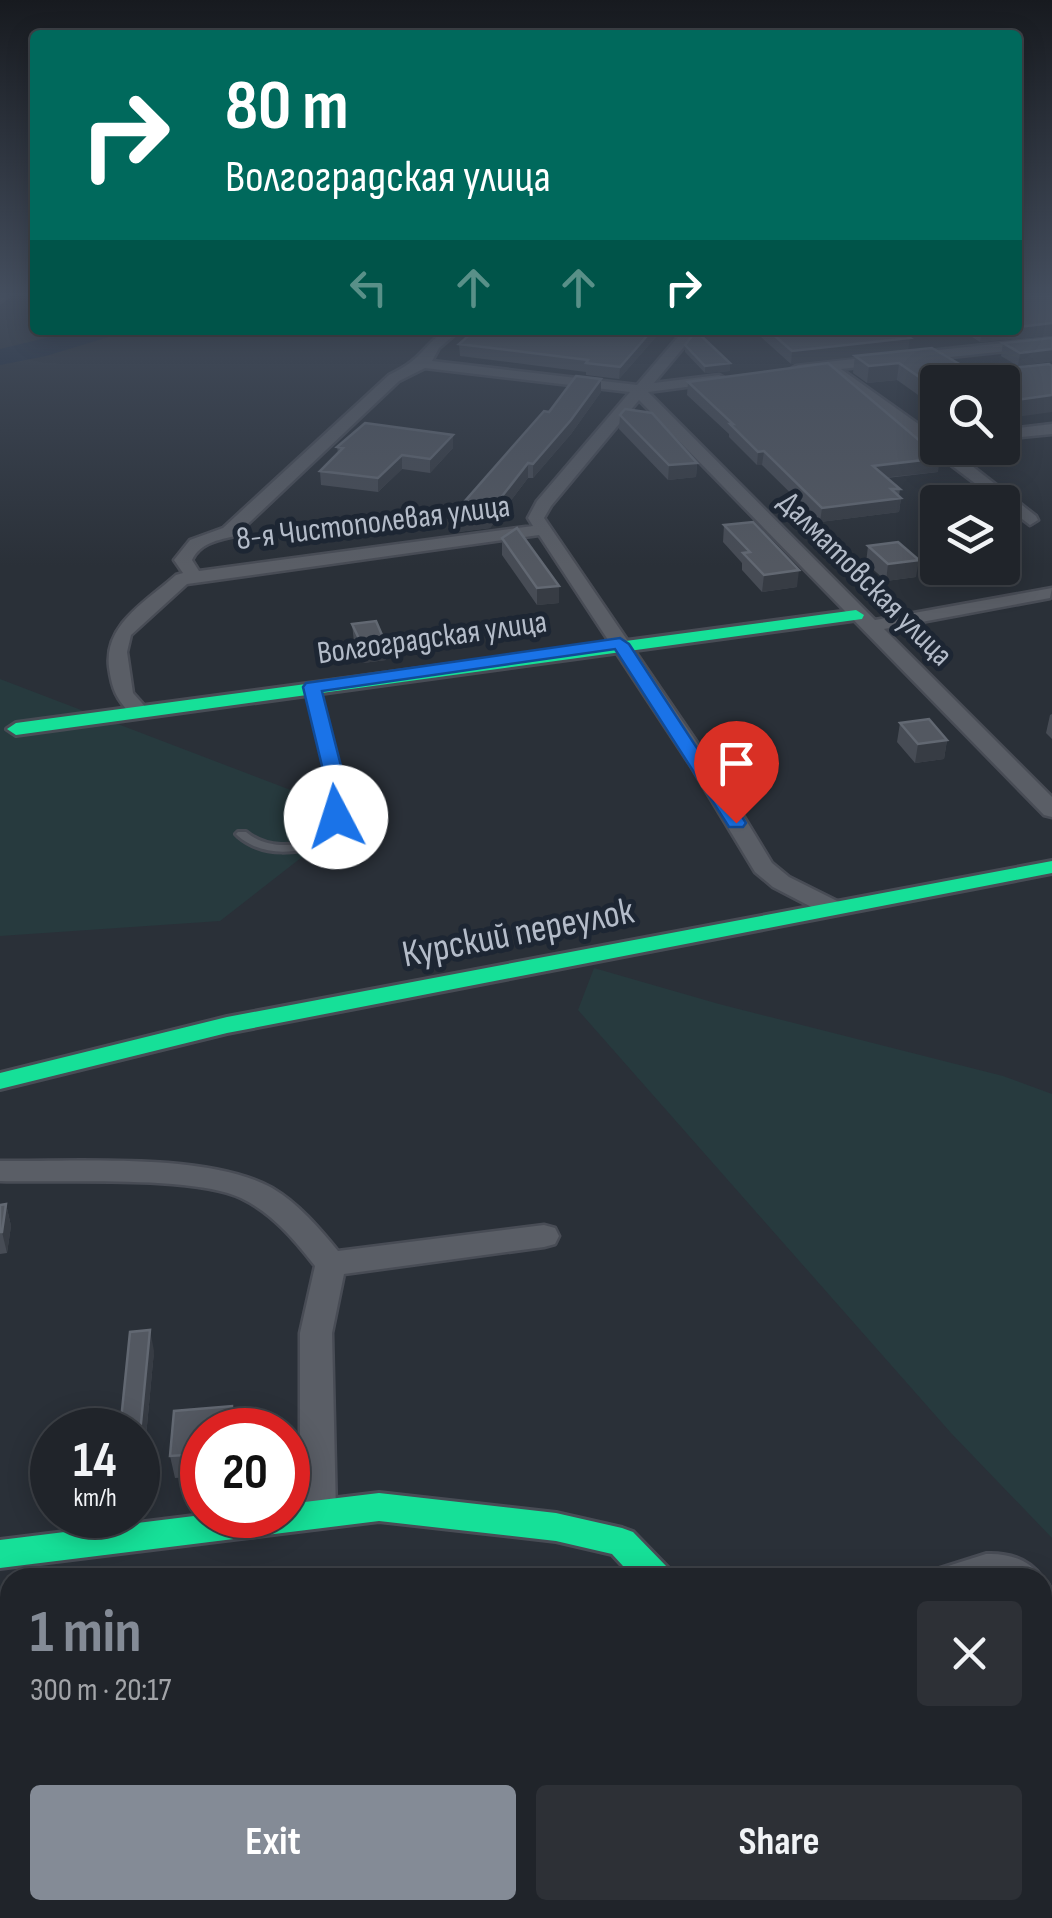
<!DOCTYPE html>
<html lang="en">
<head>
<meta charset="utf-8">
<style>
	:root { --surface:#20242a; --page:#2d3036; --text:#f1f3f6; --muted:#a2a4a8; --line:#3d4147; --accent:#848b96 }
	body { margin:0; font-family:"Sofia Sans Condensed",sans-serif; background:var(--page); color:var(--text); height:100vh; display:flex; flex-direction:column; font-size:38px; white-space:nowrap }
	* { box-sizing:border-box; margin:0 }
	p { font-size:32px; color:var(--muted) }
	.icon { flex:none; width:55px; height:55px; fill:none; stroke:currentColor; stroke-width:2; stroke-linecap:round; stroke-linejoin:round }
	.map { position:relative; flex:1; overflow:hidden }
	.drawer { position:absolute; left:0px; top:1568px; width:1052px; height:352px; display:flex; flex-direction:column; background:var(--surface); border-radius:30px 30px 0 0; box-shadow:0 5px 25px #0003,0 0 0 2px var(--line) }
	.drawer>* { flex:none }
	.hud { position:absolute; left:30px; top:30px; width:992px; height:305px; border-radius:10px; box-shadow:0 5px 25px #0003,0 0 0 2px var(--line); background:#00695c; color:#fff; overflow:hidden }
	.controls { position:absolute; left:920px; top:365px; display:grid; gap:20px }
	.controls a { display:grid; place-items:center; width:100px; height:100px; border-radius:10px; background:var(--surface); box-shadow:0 5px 25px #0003,0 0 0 2px var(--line); font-size:50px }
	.speed { position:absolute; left:30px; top:1408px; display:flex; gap:20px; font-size:50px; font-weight:700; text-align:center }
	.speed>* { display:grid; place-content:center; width:130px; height:130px; border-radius:50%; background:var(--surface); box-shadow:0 5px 25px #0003,0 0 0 2px var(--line); line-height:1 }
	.speed small { font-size:25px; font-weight:400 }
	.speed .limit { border:15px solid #d22; background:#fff; color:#111 }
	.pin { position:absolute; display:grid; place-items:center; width:85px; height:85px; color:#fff; margin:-102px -42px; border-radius:50% 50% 50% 0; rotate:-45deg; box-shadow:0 0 10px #0007 }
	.pin .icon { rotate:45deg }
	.me { position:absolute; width:110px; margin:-55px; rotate:355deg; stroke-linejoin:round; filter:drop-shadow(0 0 8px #0008) }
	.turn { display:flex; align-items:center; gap:35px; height:210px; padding:0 30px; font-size:45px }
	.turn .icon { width:130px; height:130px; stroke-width:2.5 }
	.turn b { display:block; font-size:70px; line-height:85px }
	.lanes { display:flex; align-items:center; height:95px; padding:0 30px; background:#0003; justify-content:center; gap:50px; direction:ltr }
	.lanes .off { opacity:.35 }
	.round { display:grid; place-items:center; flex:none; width:105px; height:105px; border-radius:10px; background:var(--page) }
	.headline { display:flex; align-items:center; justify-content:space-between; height:170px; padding:0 30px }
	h1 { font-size:60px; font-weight:700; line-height:75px; color:var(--accent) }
	.cta { display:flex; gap:20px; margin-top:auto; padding:20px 30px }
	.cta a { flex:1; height:115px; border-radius:10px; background:var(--accent); color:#fff; font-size:40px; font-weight:700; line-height:115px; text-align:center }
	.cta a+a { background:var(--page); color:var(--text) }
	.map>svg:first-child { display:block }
</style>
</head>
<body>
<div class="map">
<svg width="1052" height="1918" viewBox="0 0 1052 1918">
	<rect width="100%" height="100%" fill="#2a3038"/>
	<path fill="#273a3e" d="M0,679L356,815L220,921L0,936Z
		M594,968L719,1004L1003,1076L1052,1094V1538L951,1433L578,1010Z"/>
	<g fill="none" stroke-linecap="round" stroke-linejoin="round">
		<path fill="#19273c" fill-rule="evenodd" d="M79,330H119L115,335L46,356L0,365V349Z"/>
		<g stroke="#484c55" stroke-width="6">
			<path id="lane" d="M312,684L317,687C331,740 348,787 331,842L329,844C298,852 265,859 238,836L236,834L238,832H246C268,850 293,846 320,840C337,788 320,738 307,687Z
				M986,1554C1008,1553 1029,1559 1042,1578H1019L1008,1571L998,1570H986L959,1578H926L929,1572Z
				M1042,1579C1052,1584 1052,1599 1052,1611C1038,1606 1042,1591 1042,1579Z"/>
		</g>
		<g stroke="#484c55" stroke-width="5">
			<path id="street" d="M0,297H7L0,302Z
				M445,330H460L439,348L432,361L637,385L684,330H698L654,383L719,375L726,379L724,382L648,392L875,620L1052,588L1050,598L884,629L1052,797V817L1044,815L639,400L551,506L544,518L713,766L772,863L789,877L841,903L844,908L841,913H823L773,887L755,872L691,766L539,535L187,584L131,635L127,652L133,693L149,711L146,715H132C116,699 112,689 109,667C104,624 147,601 176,575L183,573L174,560L190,540L223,528L389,375C421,360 420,350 445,330ZM425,368L630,392L537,501L528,518L533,526L199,571L192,560C200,543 218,540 235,536L399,381Z
				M1052,338V346L841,369L938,438V448H949L1036,516L1038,520L1030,525L826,370L798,373L791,369L798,365Z
				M1052,424V434L1002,439V430Z
				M0,1161C76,1162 207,1152 272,1188C299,1204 319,1228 338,1251L544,1225L555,1228L559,1236L555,1244L544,1247L344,1274L332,1333L336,1513L331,1524L318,1528L305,1524L300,1513V1333L315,1266C294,1239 272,1213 241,1198C194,1175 58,1183 0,1181Z
				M905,1910H970L973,1918H907Z"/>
		</g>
		<g stroke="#484c55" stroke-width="6">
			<path id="fast" d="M856,610L864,615L862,619L16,735L7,729L16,723Z
				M1052,861V873L227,1033L0,1089V1073L227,1017Z
				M379,1493L556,1513L622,1528L633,1532L668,1568L672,1578H634L612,1554L556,1541L379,1521L0,1568V1540L202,1515H288V1504Z"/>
		</g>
		<use href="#lane" fill="#5a5e66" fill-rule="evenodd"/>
		<use href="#street" fill="#5a5e66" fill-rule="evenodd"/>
		<use href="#fast" fill="#16e098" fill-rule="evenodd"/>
	</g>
	<path fill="#474c55" d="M1052,297V335L980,342L961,330H1018Z
		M475,330H662L619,379L586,375V372L460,356L459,344Z
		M753,330H934L902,334L908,350L938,382V409L897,380L867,383L853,373L855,356L791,364Z
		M1052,338V361L1018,366L1001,356L1003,343Z
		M685,345L730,363V371L705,373L685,352Z
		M688,382L938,472L887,478L900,489L899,496L901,498L899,512L820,522L762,465H757L729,437V434L687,395Z
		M601,392L571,434L533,478H528L490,528L450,533L549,412Z
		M620,415L697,463L696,477L668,480L619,429Z
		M337,447L453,448L430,473L402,469L378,492L321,485L320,471L338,453Z
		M724,525L797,587L762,592L742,570V563L723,542Z
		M502,538L559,586V603L537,605L502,555Z
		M868,546L916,577L886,581L866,563Z
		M352,624L386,660L363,663L354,642Z
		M1052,714V739L1046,733L1050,715Z
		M900,723L947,740L944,759L915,763L897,742Z
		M6,1204L11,1226L7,1253L0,1254V1205Z
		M154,1351L142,1479L138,1478V1430Z
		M232,1406L236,1430H202V1476L175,1478L170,1456L174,1411Z
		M634,1910H714L715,1918H635Z"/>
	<path fill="#373c44" d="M1052,323V335L980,342L982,330H1018V327Z
		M652,330H662L619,379L620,367Z
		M885,330H934L884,336Z
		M910,338L908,351L791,364L792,351Z
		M1052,349V361L1018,366L1020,353Z
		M730,363V371L705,373V366Z
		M899,363L897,380L867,383L869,366Z
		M601,379V392L571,434L533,478V464Z
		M1052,395V412L1002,419V402Z
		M453,435V448L430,473V459Z
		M764,451L762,465H757L758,452Z
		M402,455V469L378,492V478Z
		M940,458L938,472L871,479L873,466Z
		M528,463V478L490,528L450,533V518Z
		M697,463L696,477L668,480L669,465Z
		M901,498L899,512L820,522L822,508Z
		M919,560L916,577L886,581L888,564Z
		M799,570L797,587L762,592L764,575Z
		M559,586V603L537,605V588Z
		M385,642L386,660L363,663L362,645Z
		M947,740L944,759L915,763L918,744Z
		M6,1204L11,1226L7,1253L2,1232Z
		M150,1330L154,1351L142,1479L138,1454Z
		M232,1406L236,1430H231Z"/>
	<path fill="#535861" stroke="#626872" stroke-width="2.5" d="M1018,297H1052V323L1018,327Z
		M475,330H652L620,367L586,363L588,360L459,344Z
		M768,330H896L910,338L792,351Z
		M696,331L730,363L705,366L685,345Z
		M1052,338V349L1020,353L1003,343Z
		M932,348L973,372L1049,364L1052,366V395L1002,402V382H938V390L899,363L869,366L855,356Z
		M828,363L940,458L873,466L900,489H891L901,498L822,508L764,451L758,452L730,424H733L688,382Z
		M576,376L601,379L571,420L533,464L528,463L489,513L450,518L544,411L549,412Z
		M625,409L652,413L697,463L669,465L620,415Z
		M365,423L453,435L430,459L402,455L378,478L320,471L343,448L337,447Z
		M753,522L799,570L764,575L743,553L750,552L724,525Z
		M517,528L559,586L537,588L502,538Z
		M898,542L919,560L888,564L868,546Z
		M376,621L385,642L362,645L352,624Z
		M929,719L947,740L918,744L900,723Z
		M6,1204L2,1232H0V1205Z
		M150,1330L138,1454V1430H120L130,1332Z
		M232,1406L231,1430H202V1454L170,1456L174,1411Z
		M639,1910H714L715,1918H640Z"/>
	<linearGradient id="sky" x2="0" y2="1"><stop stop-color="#171a1f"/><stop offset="0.52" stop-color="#444e5e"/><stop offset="1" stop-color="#444e5e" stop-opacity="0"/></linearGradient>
	<rect width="1052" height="566" fill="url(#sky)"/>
	<path fill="#1a73e8" stroke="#114b97" stroke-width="2.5" d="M620,638L629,644L746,823L743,827H729L615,649L322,691L341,766L346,817L336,823L325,817L322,766L303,687L306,683Z"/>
	<g text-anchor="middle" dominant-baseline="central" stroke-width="10" stroke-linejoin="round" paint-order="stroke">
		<g font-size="32" fill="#b4bcc9" stroke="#1d2633">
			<text transform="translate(373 523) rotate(-7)">8-я Чистополевая улица</text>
			<text transform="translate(865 579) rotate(45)">Далматовская улица</text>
			<text transform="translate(432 638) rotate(-8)">Волгоградская улица</text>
		</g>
		<g font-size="38" fill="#b4bcc9" stroke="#1d2633">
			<text transform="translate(518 933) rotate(-11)">Курский переулок</text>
		</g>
	</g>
</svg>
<div class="controls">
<a><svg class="icon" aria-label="search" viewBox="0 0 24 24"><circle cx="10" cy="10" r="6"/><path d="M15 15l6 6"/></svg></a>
<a><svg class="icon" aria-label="layers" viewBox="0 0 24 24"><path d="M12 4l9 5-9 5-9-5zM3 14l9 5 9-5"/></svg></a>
</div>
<div class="speed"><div>14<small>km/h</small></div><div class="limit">20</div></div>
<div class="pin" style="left:736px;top:823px;background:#d93025"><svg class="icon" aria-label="arrive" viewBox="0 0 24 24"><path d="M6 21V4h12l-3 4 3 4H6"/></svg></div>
<svg class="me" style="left:336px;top:817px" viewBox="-20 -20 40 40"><circle r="19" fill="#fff"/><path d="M0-13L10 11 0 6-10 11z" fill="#1a73e8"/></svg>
<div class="hud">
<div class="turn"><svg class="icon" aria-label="right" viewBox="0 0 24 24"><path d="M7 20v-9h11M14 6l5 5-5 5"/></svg><div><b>80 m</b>Волгоградская улица</div></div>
<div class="lanes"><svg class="icon off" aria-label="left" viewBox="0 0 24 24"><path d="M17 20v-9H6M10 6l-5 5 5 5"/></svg><svg class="icon off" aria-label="ahead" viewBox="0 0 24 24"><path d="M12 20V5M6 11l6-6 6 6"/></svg><svg class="icon off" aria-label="ahead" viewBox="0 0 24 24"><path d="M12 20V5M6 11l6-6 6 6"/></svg><svg class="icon" aria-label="right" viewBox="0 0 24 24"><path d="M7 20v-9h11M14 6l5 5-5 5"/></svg></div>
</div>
<section class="drawer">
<div class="headline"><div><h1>1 min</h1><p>300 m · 20:17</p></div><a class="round"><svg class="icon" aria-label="close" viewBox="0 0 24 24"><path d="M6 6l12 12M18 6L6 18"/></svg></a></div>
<div class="cta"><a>Exit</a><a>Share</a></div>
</section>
</div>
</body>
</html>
